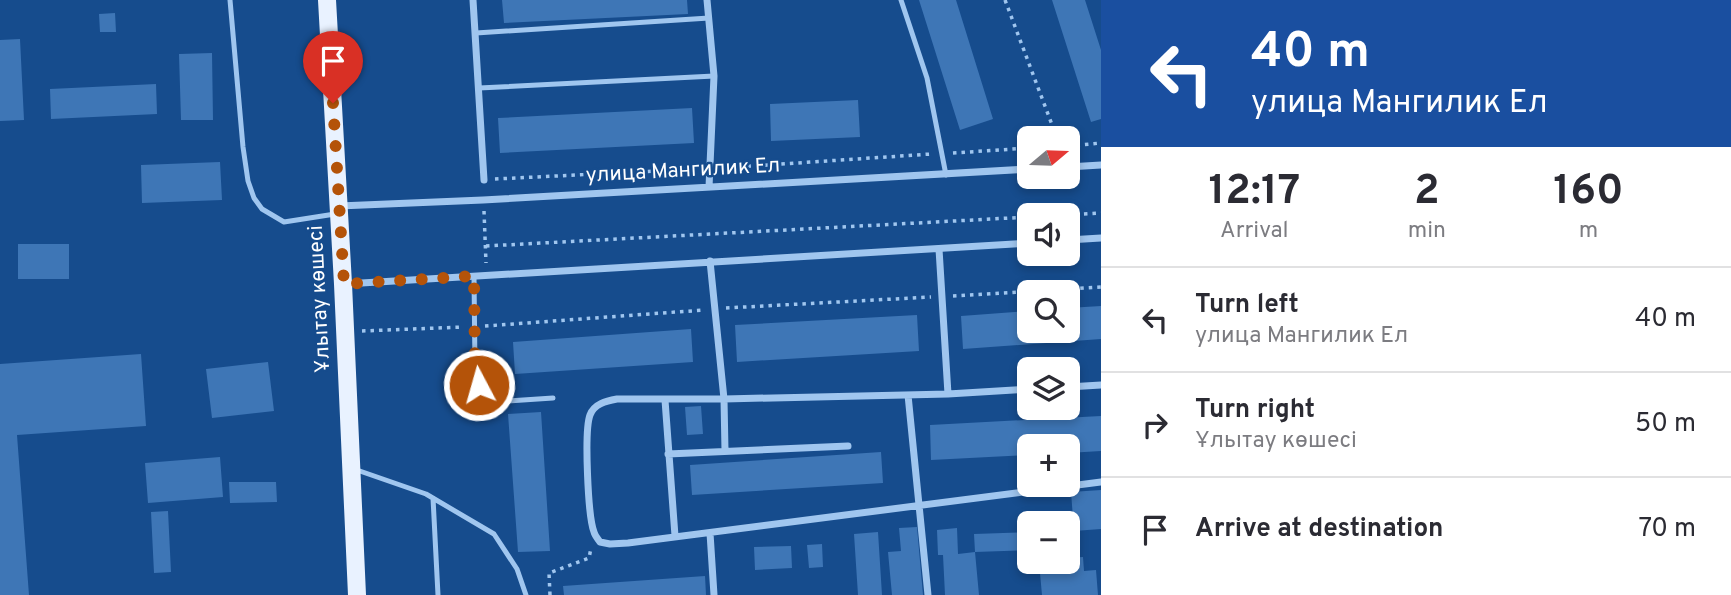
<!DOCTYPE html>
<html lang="en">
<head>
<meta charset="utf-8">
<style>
	:root { --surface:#fff; --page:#f2f2f3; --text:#2b2b33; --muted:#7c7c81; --line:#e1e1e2 }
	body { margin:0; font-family:Overpass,sans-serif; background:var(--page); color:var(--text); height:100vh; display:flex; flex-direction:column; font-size:26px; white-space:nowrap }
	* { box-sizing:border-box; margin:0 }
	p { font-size:23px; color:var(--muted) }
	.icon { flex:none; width:38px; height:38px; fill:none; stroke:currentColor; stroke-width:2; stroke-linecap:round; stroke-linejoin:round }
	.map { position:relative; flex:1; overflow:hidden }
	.side { display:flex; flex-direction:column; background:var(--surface); width:630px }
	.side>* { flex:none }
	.banner { background:#1a4fa0; color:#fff; overflow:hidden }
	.needle { width:46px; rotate:71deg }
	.controls { position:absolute; left:1017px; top:126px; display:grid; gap:14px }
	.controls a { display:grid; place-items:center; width:63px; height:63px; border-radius:10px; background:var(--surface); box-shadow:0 4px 10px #0003; font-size:35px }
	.pin { position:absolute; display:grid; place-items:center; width:60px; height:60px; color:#fff; margin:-72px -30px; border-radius:50% 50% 50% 0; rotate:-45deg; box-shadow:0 0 7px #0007 }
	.pin .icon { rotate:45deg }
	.me { position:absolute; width:77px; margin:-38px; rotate:354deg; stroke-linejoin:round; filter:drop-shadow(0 0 5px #0008) }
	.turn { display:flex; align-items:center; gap:24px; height:147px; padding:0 35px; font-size:32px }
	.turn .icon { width:91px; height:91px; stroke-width:2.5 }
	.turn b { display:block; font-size:49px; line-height:60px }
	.eta { display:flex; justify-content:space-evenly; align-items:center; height:119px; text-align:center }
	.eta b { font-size:42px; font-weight:700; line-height:49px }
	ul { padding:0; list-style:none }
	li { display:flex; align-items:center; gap:21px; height:105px; padding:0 35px; border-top:2px solid var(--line) }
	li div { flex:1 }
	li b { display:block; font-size:26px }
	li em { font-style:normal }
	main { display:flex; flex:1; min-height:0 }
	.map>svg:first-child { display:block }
</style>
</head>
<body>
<main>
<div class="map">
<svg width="1101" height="595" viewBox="0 0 1101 595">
	<rect width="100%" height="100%" fill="#164c8d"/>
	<path fill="#3e76b6" d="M502,0H687L688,14L504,23Z
		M919,0H956L993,119L960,130Z
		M1052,0H1085L1101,50V119L1091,122Z
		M115,13L116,32H100L99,14Z
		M20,39L24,120L0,121V40Z
		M212,53L213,120H181L179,54Z
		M156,84L157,114L51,119L50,89Z
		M858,100L860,137L771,141L770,104Z
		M692,108L694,143L500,153L498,118Z
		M220,162L222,200L142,203L141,165Z
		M18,244H69V279H18Z
		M1101,306V339L963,349L961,316L1029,311V331H1068V308Z
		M917,315L919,351L737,362L735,325Z
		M691,329L693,362L515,374L513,342Z
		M141,354L146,426L17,435L29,595H0V364Z
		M268,362L274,411L212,418L206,369Z
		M701,406L703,434L687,435L685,407Z
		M541,412L550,551L518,552L508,414Z
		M1101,416V451L1068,453V446H1029V455L931,460L930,425Z
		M881,452L883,483L692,495L690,465Z
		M220,457L223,497L148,503L145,463Z
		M229,482H276L277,502L230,503Z
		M1101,490V529L1074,531L1071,492Z
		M168,511L171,572L154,573L151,512Z
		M917,527L923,595H892L888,552L901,551L899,528Z
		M957,528L958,554L975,552L979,595H945L943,555H938L937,530Z
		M878,532L882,595H858L854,534Z
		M1029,532V550L975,552L974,534Z
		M822,544L823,567L809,568L807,545Z
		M791,546L792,568L755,570L754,547Z
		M1083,557L1084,571L1096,570L1098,595H1042L1039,562H1068V558Z
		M705,576L706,595H564L563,586Z"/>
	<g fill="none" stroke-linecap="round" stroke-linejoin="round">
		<path stroke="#a0c6ef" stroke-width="3.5" stroke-dasharray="3.5 5" stroke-linecap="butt" d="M1005,0L1057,138
			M1068,146L1101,143
			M953,153L1029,148
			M722,168L931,154
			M495,179L697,169
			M484,211L486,263
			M1067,215L1101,213
			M486,246L1029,217
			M953,296L1101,287
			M726,308L931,297
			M485,326L704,310
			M362,331L463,327
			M550,595L549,573L589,558L591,548"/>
		<path stroke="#a0c6ef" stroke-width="5" d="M230,0L243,147L248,181L254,198L262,209L284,222L335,214
			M901,0L927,78L946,175
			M476,33L709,18
			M479,88L714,76
			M474,276L475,369L479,385L494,402L553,398
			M354,469L426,494L494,534L517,569L526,595
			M433,498L438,595"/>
		<path stroke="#a0c6ef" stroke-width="7" d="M473,0L484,180
			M707,0L714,76L709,187
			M1068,167L1101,165
			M339,206L483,200L1029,169
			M1068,240L1101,238
			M939,249L948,394L1029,389
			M710,261L724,399L725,451
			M345,284L1029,243
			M1068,387L1101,385
			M948,394L724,399H617C606,401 594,404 590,415C584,431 588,517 594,532C595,536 598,539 600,542L610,544L628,543L1101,482
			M908,395L928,595
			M665,400L675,536
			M668,454L848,446
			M710,533L714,595"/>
		<path stroke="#e9f2ff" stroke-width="18" d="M327,0L343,284L357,595"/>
	</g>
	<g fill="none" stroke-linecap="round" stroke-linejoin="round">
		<path stroke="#b45309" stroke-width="12" stroke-dasharray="0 21.6" d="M333,103L344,284L474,276L475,369L479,385"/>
	</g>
	<g text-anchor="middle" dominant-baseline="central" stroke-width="5" stroke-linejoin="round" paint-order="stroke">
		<g font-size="21" fill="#fff" stroke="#164c8d">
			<text transform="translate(683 171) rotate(-3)">улица Мангилик Ел</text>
			<text transform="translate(320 299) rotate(-93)">Ұлытау көшесі</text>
		</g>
	</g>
</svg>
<div class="controls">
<a><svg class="needle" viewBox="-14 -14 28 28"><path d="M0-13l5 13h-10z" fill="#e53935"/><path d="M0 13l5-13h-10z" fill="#7c7c81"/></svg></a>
<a><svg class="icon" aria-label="sound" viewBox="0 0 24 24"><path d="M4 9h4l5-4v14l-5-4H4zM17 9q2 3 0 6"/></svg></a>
<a><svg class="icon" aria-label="search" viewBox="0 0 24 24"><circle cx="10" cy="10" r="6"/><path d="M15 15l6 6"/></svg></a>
<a><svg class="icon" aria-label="layers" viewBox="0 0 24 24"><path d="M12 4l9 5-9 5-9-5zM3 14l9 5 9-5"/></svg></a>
<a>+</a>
<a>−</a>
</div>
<div class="pin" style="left:333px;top:103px;background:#d93025"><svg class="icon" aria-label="arrive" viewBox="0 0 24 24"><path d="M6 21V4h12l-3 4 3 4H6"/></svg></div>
<svg class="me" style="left:479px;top:385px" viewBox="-20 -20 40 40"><circle r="17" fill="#b45309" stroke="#fff" stroke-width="3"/><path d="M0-11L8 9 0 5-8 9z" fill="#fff"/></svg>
</div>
<section class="side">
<div class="banner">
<div class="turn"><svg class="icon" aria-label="left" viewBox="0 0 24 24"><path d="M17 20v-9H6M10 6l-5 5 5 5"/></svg><div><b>40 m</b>улица Мангилик Ел</div></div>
</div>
<div class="eta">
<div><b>12:17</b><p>Arrival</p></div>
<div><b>2</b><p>min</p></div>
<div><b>160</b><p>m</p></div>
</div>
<ul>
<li><svg class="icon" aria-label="left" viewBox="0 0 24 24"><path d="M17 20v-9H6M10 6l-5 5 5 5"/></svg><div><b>Turn left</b><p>улица Мангилик Ел</p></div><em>40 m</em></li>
<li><svg class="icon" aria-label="right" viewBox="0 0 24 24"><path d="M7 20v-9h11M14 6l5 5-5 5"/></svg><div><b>Turn right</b><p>Ұлытау көшесі</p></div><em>50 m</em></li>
<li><svg class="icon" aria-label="arrive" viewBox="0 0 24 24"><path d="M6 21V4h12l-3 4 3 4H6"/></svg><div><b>Arrive at destination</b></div><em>70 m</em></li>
</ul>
</section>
</main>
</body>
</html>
